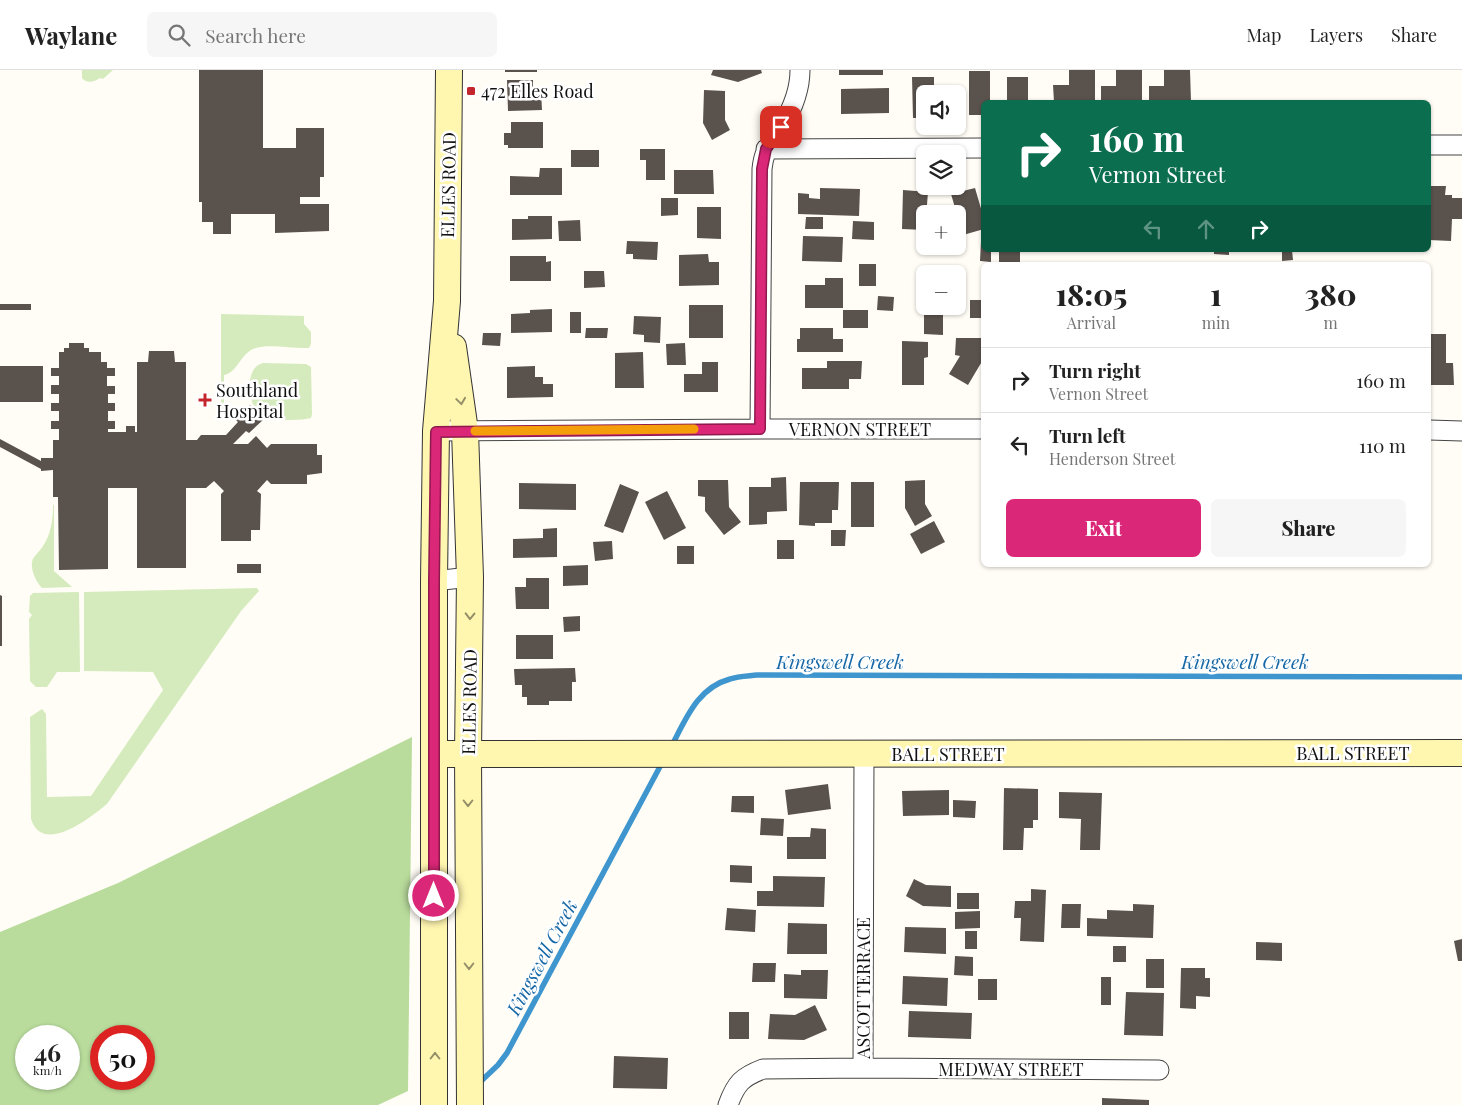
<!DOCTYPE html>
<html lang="en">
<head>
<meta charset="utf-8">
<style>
	:root { --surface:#fff; --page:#f6f6f6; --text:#222; --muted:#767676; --line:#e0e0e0; --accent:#db2777 }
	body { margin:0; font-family:"Playfair Display",serif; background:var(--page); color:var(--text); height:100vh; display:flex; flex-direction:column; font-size:19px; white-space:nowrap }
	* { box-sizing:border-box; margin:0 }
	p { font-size:16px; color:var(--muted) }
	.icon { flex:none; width:28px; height:28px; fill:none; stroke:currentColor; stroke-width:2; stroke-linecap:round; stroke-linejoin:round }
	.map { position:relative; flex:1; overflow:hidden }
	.sheet { position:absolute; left:981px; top:192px; width:450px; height:305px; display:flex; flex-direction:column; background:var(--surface); border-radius:8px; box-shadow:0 1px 4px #0004 }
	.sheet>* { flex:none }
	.hud { position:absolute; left:981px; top:30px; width:450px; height:152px; border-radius:8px; box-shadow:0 1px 4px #0004; background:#0b6e4f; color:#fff; overflow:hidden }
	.tools { position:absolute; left:916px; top:15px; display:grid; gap:10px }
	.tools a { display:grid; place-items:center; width:50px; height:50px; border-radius:8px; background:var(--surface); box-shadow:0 1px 4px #0004; font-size:25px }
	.speed { position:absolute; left:15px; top:955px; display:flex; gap:10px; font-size:25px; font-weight:700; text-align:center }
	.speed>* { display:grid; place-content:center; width:65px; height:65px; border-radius:50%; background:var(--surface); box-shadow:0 1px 4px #0004; line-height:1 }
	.speed small { font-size:12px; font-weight:400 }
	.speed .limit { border:8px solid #d22; background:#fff; color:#111 }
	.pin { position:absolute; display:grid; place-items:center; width:42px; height:42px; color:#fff; margin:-21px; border-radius:10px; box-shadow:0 2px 8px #0006 }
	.me { position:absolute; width:55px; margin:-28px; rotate:0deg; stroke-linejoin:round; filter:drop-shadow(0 0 4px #0008) }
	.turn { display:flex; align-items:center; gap:18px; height:105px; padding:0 25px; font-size:22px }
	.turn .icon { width:65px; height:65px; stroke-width:2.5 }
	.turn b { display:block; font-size:35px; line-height:42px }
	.lanes { display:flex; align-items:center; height:48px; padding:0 25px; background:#0003; justify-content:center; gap:25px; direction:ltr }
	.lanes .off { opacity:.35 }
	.eta { display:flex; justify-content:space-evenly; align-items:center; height:85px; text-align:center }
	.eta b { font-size:30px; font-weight:800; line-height:35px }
	.primary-button { display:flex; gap:10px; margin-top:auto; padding:10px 25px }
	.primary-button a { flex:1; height:58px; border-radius:8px; background:var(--accent); color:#fff; font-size:20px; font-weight:800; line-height:58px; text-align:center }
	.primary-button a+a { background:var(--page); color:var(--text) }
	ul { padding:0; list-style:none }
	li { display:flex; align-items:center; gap:15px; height:65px; padding:0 25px; border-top:1px solid var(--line) }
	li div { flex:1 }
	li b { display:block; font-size:19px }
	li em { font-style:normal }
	header { display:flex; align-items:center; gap:30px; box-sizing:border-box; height:70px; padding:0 25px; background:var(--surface); border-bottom:1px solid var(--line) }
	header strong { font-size:24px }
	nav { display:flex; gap:28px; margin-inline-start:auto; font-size:18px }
	.search { width:350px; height:45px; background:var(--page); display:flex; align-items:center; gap:12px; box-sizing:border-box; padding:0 18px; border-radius:8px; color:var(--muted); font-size:19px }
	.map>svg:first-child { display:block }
</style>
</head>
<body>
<header>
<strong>Waylane</strong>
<div class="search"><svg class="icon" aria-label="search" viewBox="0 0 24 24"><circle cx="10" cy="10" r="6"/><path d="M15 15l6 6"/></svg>Search here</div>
<nav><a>Map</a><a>Layers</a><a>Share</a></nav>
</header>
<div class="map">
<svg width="1462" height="1035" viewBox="0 0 1462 1035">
	<rect width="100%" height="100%" fill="#fffdf5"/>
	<path fill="#d5ebbd" d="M82,0H113L103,9L100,8C94,12 87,14 82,8Z
		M221,244L304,246V254L311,262V274L309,278C292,279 268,273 253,279C240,285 237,303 224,305V334H227L228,343L225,344L221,339Z
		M263,293L306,294L311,297L312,344L311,348C299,351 270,351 261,345C247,336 244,297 263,293Z
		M53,435H54V501L72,517L42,518C36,512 29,497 33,489C35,485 40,481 43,476C51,464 53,450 53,435Z
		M257,518L259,521L241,541L107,734C91,747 43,786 31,749L30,647L42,639L46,644L47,727L91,726L163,620L153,602L84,601V522Z
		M79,522L80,602H57L47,617H36L30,611L29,549L32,545L29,542L30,526L33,523Z"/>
	<path fill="#b9dc9c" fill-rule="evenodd" d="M412,667L408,1021L378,1035H0V862L118,813ZM69,966V1009H26V966ZM144,966V1009H101V966Z"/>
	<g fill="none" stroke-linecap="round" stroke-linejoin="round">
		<path stroke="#3f96cf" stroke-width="5.5" d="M671,677C686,649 697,618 730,609C738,606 748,606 757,605L1462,607
			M478,1014L498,995L507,983L663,691"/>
	</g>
	<path fill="#5a524d" d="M199,0H263V78H296V58H324V107H320V127H300V134H329V161L275,163V144H231V164H213V152H202V132H199Z
		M505,0H537V2H505Z
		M713,0H761L762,3L738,12L711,5Z
		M839,0H883V5H839Z
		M1069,0H1095V32H1054L1053,15H1069Z
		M1116,0H1142V32H1101V16H1116Z
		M1164,0H1190L1191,32H1149V16H1164Z
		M969,1H990V32H984V45H969Z
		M912,7H934V24H925V48H913Z
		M1007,7H1028V32H1007Z
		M507,10H533V21H541L542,40L508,41Z
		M889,18V43L841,44V19Z
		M704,20L725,21V50L730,60L712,70L703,53Z
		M511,52H543V78H508V75H504V63H511Z
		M640,79H665V110H646V90H640Z
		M571,80H599V97H571Z
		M540,98H562V125H510V106L539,107Z
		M674,100H713L714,124H674Z
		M1429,116H1446L1445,125H1452V128H1462V149H1452L1451,171L1429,170Z
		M820,118L860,119L859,146L798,144V123L809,124V128L820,129Z
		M975,118L984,149V159L963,165L951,124Z
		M903,120L928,122L925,160L902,159Z
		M661,128H678V145L661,146Z
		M697,137H721V169L697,168Z
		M528,146H552V169L512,170V149H528Z
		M806,147H823V159H805Z
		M580,150L581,171H559L558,151Z
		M853,151L874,152V170L852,169Z
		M803,166L843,167L842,192L802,191Z
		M627,171L658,172L657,190L633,189V184H626Z
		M981,172H984V180H991V192L980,191Z
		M925,176H946V183H925Z
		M999,180H1020V195H999Z
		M1214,180H1229V185L1214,184Z
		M1282,180H1292L1293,190L1282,191Z
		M708,184L709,192H719V215L679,216V185Z
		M510,186H546V192L551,191V211H510Z
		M859,194H876V216H859Z
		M584,201H604L605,217L584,218Z
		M825,208H843V238H805V215H825Z
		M878,226L894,227L893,241L877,240Z
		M970,230H984V248H970Z
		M0,234H31V240H0Z
		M689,235H723V268H689Z
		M924,238L943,239V265L924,264Z
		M552,239V262L511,263V244L530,243V240Z
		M843,240H868V258H843Z
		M570,242H581V263H570Z
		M634,246L661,247L660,273L644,272V265L633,264Z
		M586,258H608L607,268H585Z
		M800,258H833V269H843V282H797V269H800Z
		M483,263H501L500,276L482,275Z
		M1429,264H1446V293H1453L1454,315H1429Z
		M956,268H984V288L968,315L949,304L960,286L955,285Z
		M902,271L928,272V287L924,288V315H902Z
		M69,273H84V278H89V282H101V292H107V298H115V306H107V316H115V324H108V333H115V341H108V351H115V359H108V362H126V356H135V362H137V292H148L149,281H174L175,292H186V370H197L201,365H226L238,352L235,349L250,335L264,349L249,363L246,361L233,374H248L256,366L267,378L271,374H317V385H322V403L307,405V414H271L267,410L257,421L261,424L260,460H251V471H221V424L224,421L214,411L206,418H186V498H137V418H108V499L59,500L58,427H53V400L41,401V399L0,377V369L41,391V388H53V370H59V359H51V351H59V341H51V333H59V324H51V315H59V306H51V298H59V282H64V278H69Z
		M685,273L686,295H667L666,274Z
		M643,282L644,318H615V283Z
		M827,291H862L861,309H849V319H802V298H827Z
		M702,292H718V322H684V304H702Z
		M0,296H43V332H0Z
		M535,296V307H543V314H553V327L507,328V297Z
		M786,407L787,441L767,442V454L749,455V417H771V408Z
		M698,410H728L729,437L741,452L724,465L705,441V427L698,426Z
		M925,410V434L932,446L915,456L905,438V411Z
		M800,412H839L838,440H832V453H815V456L799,455Z
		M851,412H874V457H851Z
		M519,413L576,414V440L519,439Z
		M620,414L639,422L623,463L604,456Z
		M667,421L686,458L664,470L645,432Z
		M934,451L945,472L921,484L910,464Z
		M557,458V487L513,488V469L543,468V459Z
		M831,460H846L845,476H831Z
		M777,470H794V489H777Z
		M612,471L613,489L595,491L593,472Z
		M677,476H694V494H677Z
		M237,494H261V503H237Z
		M588,495V515L563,516V496Z
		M526,508H549V539H516L515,517H526Z
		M0,525L2,526V576H0Z
		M580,546V561L564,562L563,547Z
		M516,565H553V589H516Z
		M575,598L576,612H572V631H549V635H527V627H522V615H515L514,599Z
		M828,714L831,739L788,745L785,720Z
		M1004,718L1038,719V750H1033V758H1024L1023,780H1003Z
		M949,720V745L903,746L902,721Z
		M1059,722L1102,723L1100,780H1080L1081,749L1059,748Z
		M732,726H754V743L731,742Z
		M953,730L976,731L975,748L953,747Z
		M761,748L784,749L783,766L760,765Z
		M811,758L826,759V789H787V767H810Z
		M730,795L752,796V813L730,812Z
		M773,806L825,807L824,837L757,836V821H773Z
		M914,809L926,815L951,816V837L923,836L906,826Z
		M1031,819L1046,820L1044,872L1020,871L1021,848H1014L1015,831H1031Z
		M957,823H979V839H957Z
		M1062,834H1081L1080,858H1061Z
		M1133,834L1154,835L1153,868L1087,866V848L1107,849V840L1133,841Z
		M727,838L756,840L755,862L725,860Z
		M980,841V858L955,859V842Z
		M788,853L827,854V884H787Z
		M905,857L946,858V884L904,882Z
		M965,861H977V879H965Z
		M1462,869V891H1458L1454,871Z
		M1256,872L1282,873V891L1256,890Z
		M1113,876H1126V892H1113Z
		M955,886L973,887V906L954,905Z
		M1146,889H1164V918H1146Z
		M753,893H776L775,912H752Z
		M1181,898H1205V908H1210V927L1196,926V939L1180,938Z
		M801,900H828L827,929L784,928V904L801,905Z
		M903,906L948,908L947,936L902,934Z
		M1101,907H1111V935H1101Z
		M978,909H997V930H978Z
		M1126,922L1164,923L1163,966L1124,965Z
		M815,935L827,960L804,970L768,969L770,944L795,945Z
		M909,941L972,943L971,969L908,967Z
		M729,942H749V969H729Z
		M614,986L668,988L667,1019L613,1018Z
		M1102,1028L1149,1030V1035H1102Z"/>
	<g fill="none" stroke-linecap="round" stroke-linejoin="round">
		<g stroke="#444" stroke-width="21">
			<path id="street" d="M1429,75H1462
				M766,79L984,78
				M760,359L762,99C764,78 772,73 782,56C793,38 800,21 800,0
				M1429,360L1462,361
				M436,361L760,359H984
				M434,511L470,507
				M863,998L1159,1000
				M728,1035C736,1013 742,1007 763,999L863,998L864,684"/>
		</g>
		<g stroke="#333" stroke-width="28">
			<path id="secondary" d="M453,277L465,361L470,507L468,684L470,1035
				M434,684L1462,683
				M434,1035V511L436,361L447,231L449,0"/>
		</g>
		<use href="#street" stroke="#fff" stroke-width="19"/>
		<use href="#secondary" stroke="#fff6b0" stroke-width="26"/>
	</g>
	<defs><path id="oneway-chevron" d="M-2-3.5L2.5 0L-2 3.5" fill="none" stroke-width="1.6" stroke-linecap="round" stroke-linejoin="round" transform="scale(1.25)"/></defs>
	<g stroke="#948f68">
		<use href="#oneway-chevron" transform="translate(461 331) rotate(82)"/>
		<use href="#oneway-chevron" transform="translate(470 546) rotate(91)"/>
		<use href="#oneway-chevron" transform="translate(468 733) rotate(90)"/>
		<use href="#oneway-chevron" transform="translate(469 896) rotate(90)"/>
		<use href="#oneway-chevron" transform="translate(435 986) rotate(-90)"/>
	</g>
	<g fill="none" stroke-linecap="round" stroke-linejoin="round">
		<g stroke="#8e194d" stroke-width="12">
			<path id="route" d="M434,826V511L436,362L760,359L762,99L766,79L781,57"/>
		</g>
		<use href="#route" stroke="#db2777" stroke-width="9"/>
		<path stroke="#f59e0b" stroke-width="9" d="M475,361L694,359"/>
	</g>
	<g fill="#c4262e" stroke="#fff" stroke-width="2">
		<rect x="466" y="16" width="10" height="10" rx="2.5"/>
		<path d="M202.5 322.5h5v5h5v5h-5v5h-5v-5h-5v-5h5z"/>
	</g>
	<g text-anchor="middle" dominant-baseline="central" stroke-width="5" stroke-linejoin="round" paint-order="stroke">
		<g font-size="18" fill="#111" stroke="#fff" text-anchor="start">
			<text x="481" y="21">472 Elles Road</text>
			<text x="216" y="320">Southland<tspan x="216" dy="21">Hospital</tspan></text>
		</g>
		<g font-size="18" fill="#111" stroke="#fff">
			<text transform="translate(448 115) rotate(-89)">ELLES ROAD</text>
			<text x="860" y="359">VERNON STREET</text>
			<text transform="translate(469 632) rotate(-89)">ELLES ROAD</text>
			<text x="1353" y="683">BALL STREET</text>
			<text x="948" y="684">BALL STREET</text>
			<text transform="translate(863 918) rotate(-90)">ASCOT TERRACE</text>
			<text x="1011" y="999">MEDWAY STREET</text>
		</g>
		<g font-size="19" font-style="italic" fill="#1768a6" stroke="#fff">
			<text x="840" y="591">Kingswell Creek</text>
			<text x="1245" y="591">Kingswell Creek</text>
			<text transform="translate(541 887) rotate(-62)">Kingswell Creek</text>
		</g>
	</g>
</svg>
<div class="tools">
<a><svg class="icon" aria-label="sound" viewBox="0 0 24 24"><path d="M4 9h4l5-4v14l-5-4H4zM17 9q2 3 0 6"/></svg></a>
<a><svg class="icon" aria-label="layers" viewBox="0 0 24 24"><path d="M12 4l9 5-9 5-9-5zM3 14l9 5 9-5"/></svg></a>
<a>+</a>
<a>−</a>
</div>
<div class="speed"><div>46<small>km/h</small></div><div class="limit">50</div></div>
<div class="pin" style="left:781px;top:57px;background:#d93025"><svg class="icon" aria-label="arrive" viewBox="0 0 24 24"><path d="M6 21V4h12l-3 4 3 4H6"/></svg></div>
<svg class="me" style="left:434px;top:826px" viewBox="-20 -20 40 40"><circle r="17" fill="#db2777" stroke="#fff" stroke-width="3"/><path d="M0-11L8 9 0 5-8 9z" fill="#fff"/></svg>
<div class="hud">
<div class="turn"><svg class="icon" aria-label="right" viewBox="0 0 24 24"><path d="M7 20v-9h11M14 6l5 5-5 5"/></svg><div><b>160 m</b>Vernon Street</div></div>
<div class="lanes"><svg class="icon off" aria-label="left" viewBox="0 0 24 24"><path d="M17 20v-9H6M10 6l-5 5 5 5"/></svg><svg class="icon off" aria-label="ahead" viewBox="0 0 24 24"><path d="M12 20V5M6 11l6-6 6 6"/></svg><svg class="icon" aria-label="right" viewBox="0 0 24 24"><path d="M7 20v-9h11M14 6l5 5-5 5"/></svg></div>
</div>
<section class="sheet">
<div class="eta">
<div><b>18:05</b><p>Arrival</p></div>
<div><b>1</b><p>min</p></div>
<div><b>380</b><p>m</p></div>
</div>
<ul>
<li><svg class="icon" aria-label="right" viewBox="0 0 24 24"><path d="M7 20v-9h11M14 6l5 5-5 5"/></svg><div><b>Turn right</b><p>Vernon Street</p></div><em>160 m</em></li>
<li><svg class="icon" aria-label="left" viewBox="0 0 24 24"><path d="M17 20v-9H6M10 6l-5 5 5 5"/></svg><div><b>Turn left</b><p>Henderson Street</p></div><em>110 m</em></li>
</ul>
<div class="primary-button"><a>Exit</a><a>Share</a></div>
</section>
</div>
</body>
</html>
